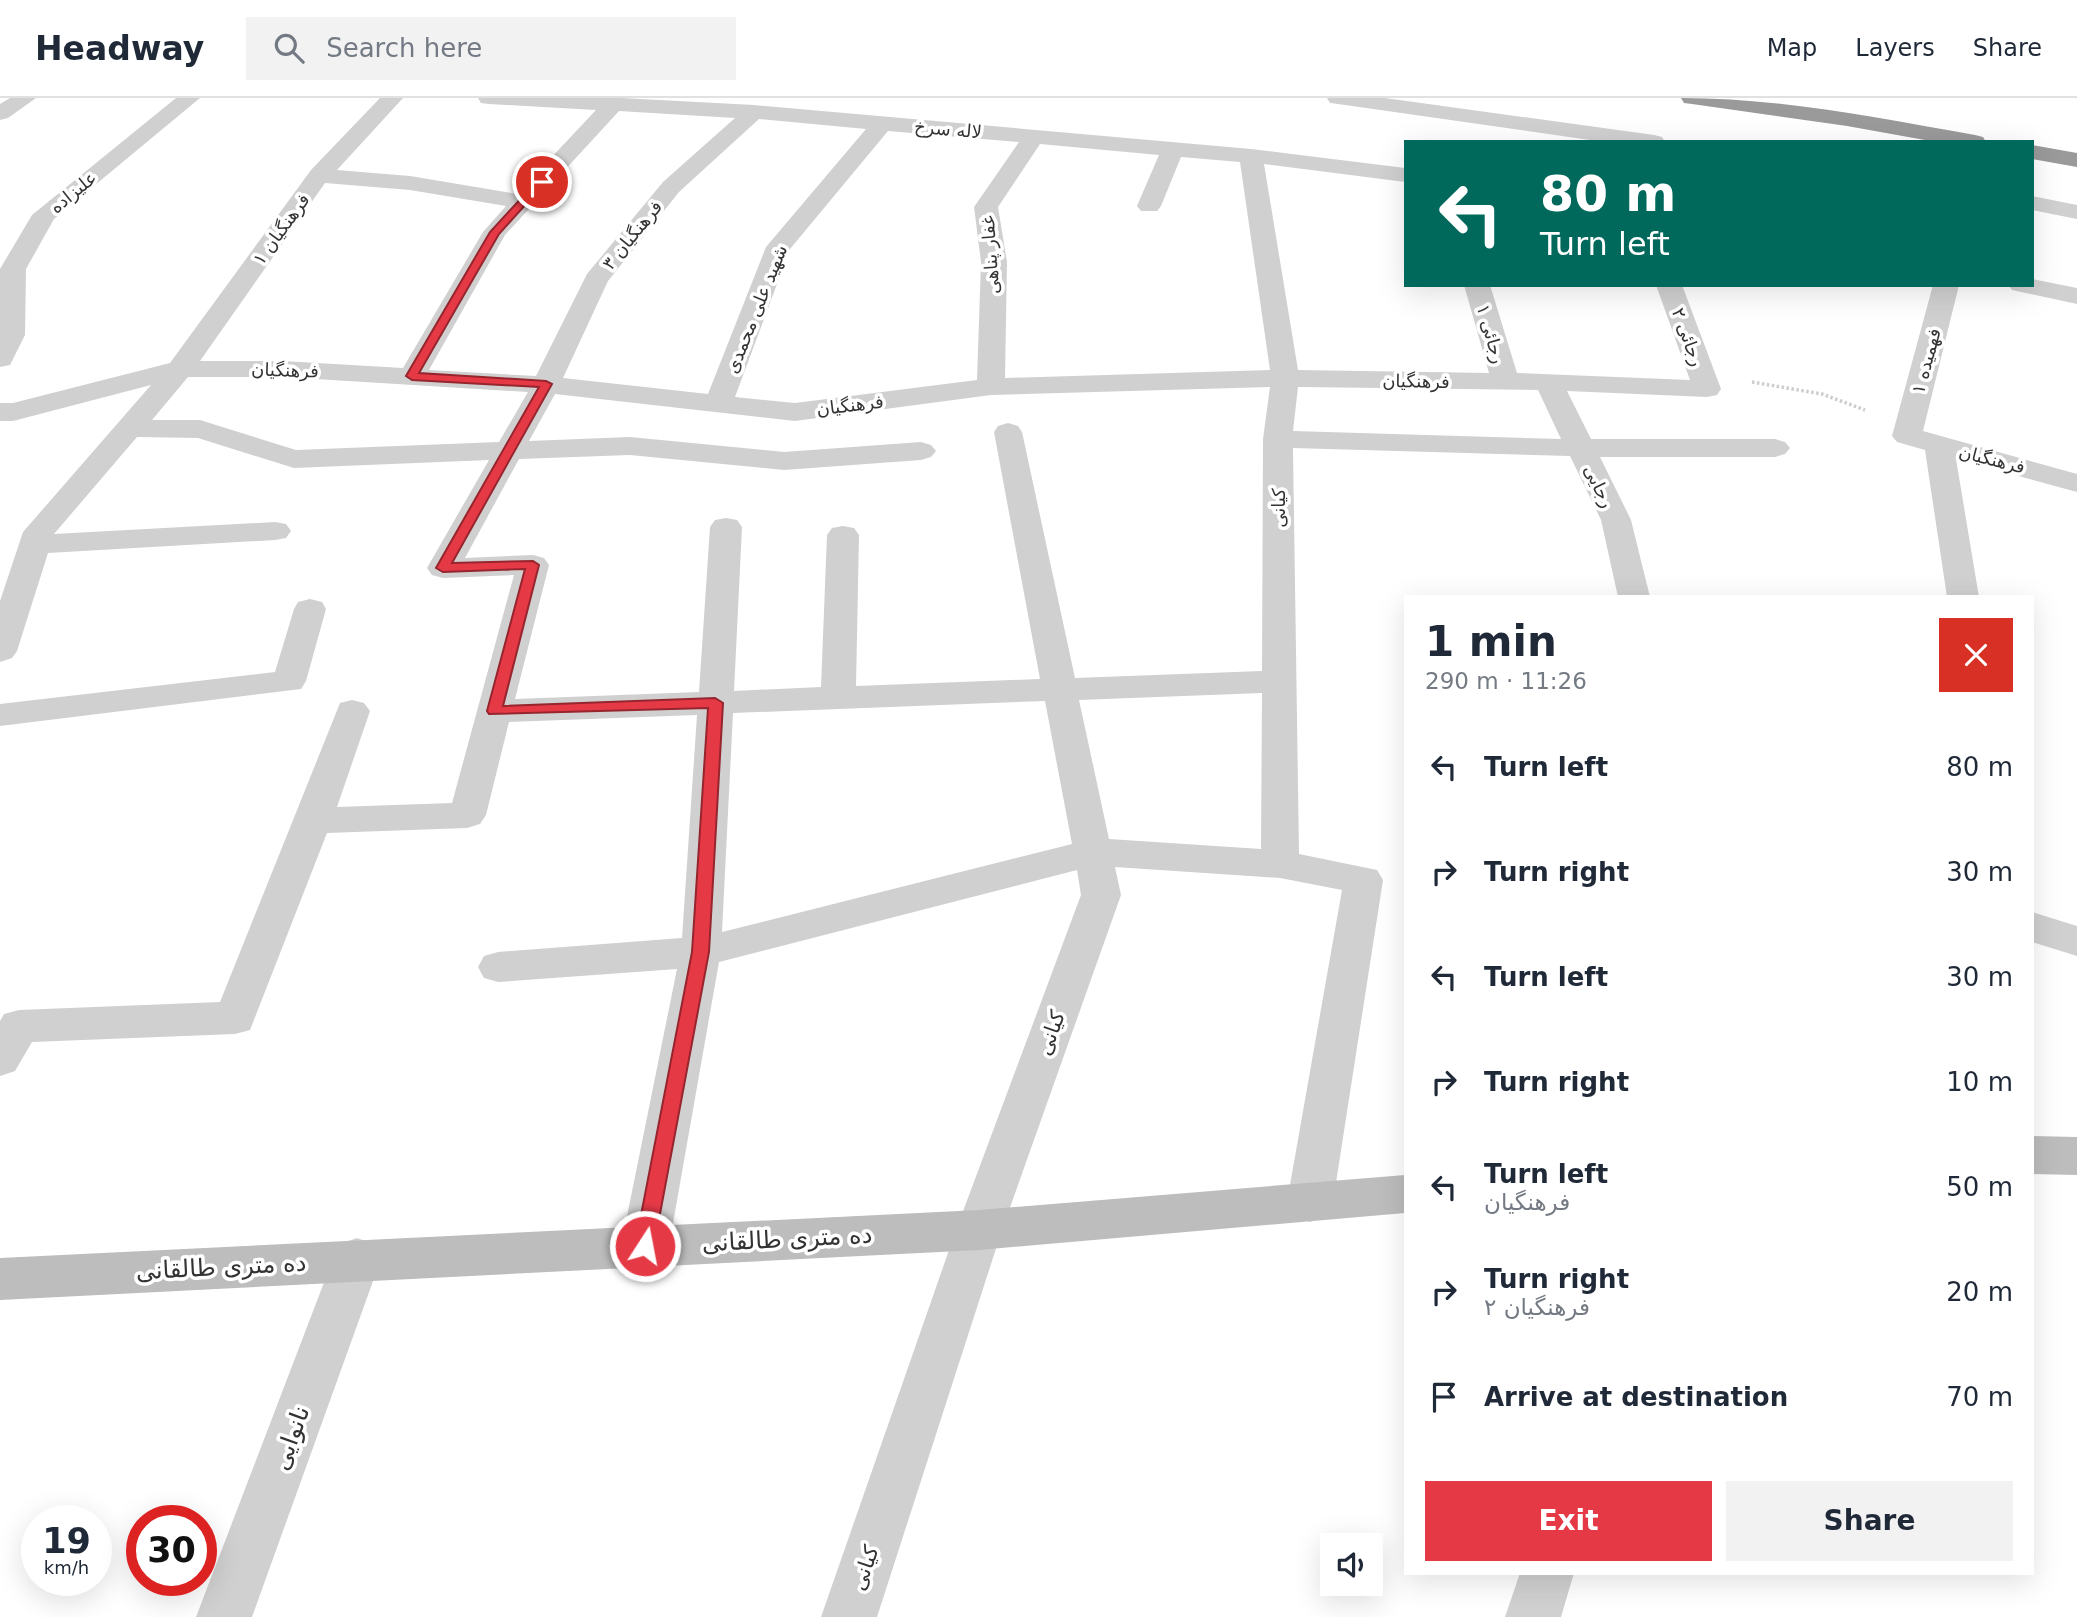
<!DOCTYPE html>
<html lang="en">
<head>
<meta charset="utf-8">
<style>
	:root { --surface:#fff; --page:#f2f2f3; --text:#1f2937; --muted:#747a83; --line:#e0e1e3; --accent:#e63946 }
	body { margin:0; font-family:"DejaVu Sans","Noto Sans Arabic",sans-serif; background:var(--page); color:var(--text); height:100vh; display:flex; flex-direction:column; font-size:26px; white-space:nowrap }
	* { box-sizing:border-box; margin:0 }
	p { font-size:23px; color:var(--muted) }
	.icon { flex:none; width:38px; height:38px; fill:none; stroke:currentColor; stroke-width:2; stroke-linecap:round; stroke-linejoin:round }
	.map { position:relative; flex:1; overflow:hidden }
	.side { position:absolute; left:1404px; top:497px; width:630px; height:980px; display:flex; flex-direction:column; background:var(--surface); border-radius:0px; box-shadow:0 7px 28px #0002 }
	.side>* { flex:none }
	.banner { position:absolute; left:1404px; top:42px; width:630px; height:147px; border-radius:0px; box-shadow:0 7px 28px #0002; background:#00695c; color:#fff; overflow:hidden }
	.controls { position:absolute; left:1320px; top:1435px; display:grid; gap:14px }
	.controls a { display:grid; place-items:center; width:63px; height:63px; border-radius:0px; background:var(--surface); box-shadow:0 7px 28px #0002; font-size:35px }
	.speed { position:absolute; left:21px; top:1407px; display:flex; gap:14px; font-size:35px; font-weight:700; text-align:center }
	.speed>* { display:grid; place-content:center; width:91px; height:91px; border-radius:50%; background:var(--surface); box-shadow:0 7px 28px #0002; line-height:1 }
	.speed small { font-size:18px; font-weight:400 }
	.speed .limit { border:10px solid #d22; background:#fff; color:#111 }
	.pin { position:absolute; display:grid; place-items:center; width:60px; height:60px; color:#fff; margin:-30px; border:4px solid #fff; border-radius:50%; box-shadow:0 2px 7px #0007 }
	.me { position:absolute; width:77px; margin:-38px; rotate:11deg; stroke-linejoin:round; filter:drop-shadow(0 0 5px #0008) }
	.turn { display:flex; align-items:center; gap:24px; height:147px; padding:0 21px; font-size:32px }
	.turn .icon { width:91px; height:91px; stroke-width:2.5 }
	.turn b { display:block; font-size:49px; line-height:60px }
	.round { display:grid; place-items:center; flex:none; width:74px; height:74px; border-radius:0px; background:var(--page) }
	.headline { display:flex; align-items:center; justify-content:space-between; height:119px; padding:0 21px }
	h1 { font-size:42px; font-weight:600; line-height:52px }
	.cta { display:flex; gap:14px; margin-top:auto; padding:14px 21px }
	.cta a { flex:1; height:80px; border-radius:0px; background:var(--accent); color:#fff; font-size:28px; font-weight:600; line-height:80px; text-align:center }
	.cta a+a { background:var(--page); color:var(--text) }
	ul { padding:0; list-style:none }
	li { display:flex; align-items:center; gap:21px; height:105px; padding:0 21px }
	li div { flex:1 }
	li b { display:block; font-size:26px }
	li em { font-style:normal }
	header { display:flex; align-items:center; gap:42px; box-sizing:border-box; height:98px; padding:0 35px; background:var(--surface); border-bottom:2px solid var(--line) }
	header strong { font-size:33px }
	nav { display:flex; gap:38px; margin-inline-start:auto; font-size:24px }
	.search { width:490px; height:63px; background:var(--page); display:flex; align-items:center; gap:18px; box-sizing:border-box; padding:0 24px; border-radius:0px; color:var(--muted); font-size:26px }
	.map>svg:first-child { display:block }
</style>
</head>
<body>
<header>
<strong>Headway</strong>
<div class="search"><svg class="icon" aria-label="search" viewBox="0 0 24 24"><circle cx="10" cy="10" r="6"/><path d="M15 15l6 6"/></svg>Search here</div>
<nav><a>Map</a><a>Layers</a><a>Share</a></nav>
</header>
<div class="map">
<svg width="2077" height="1519" viewBox="0 0 2077 1519">
	<rect width="100%" height="100%" fill="#fff"/>
	<g fill="none" stroke-linecap="round" stroke-linejoin="round">
		<path stroke="#cdcdcd" stroke-width="3.5" stroke-dasharray="2.5 2.5" stroke-linecap="butt" d="M1752,284L1822,296L1865,312"/>
		<path fill="#d0d0d0" fill-rule="evenodd" d="M10,0H36L8,20L0,22V6Z
			M176,0H200L54,121L26,171L25,237L10,267L0,269V171L32,117Z
			M380,0H403L337,72L410,78L517,96L596,12L489,6L481,5L478,0H621L754,7L1251,51L1405,70V84L1264,66L1298,272L1489,275L1464,187H1490L1517,275L1690,282L1656,187H1682L1721,291L1717,297L1707,299L1567,293L1591,341H1775L1785,344L1790,350L1785,356L1775,359H1600L1631,422L1650,499H1618L1601,422L1570,358L1293,350L1299,756L1377,772L1383,782L1333,1104L1326,1118L1310,1124L1294,1118L1287,1104L1342,792L1280,780L1115,769L1121,797L1002,1132L877,1519H821L956,1132L1081,797L1077,772L719,864L669,1148L662,1162L645,1168L628,1162L621,1148L677,871L498,884L484,880L478,869L484,858L498,854L682,840L697,617L509,624L486,717L480,726L467,730L327,735L250,932L235,936L32,944L15,973L0,978V923L4,916L19,912L220,904L340,605L352,602L364,605L370,613L337,709L452,705L514,477L443,480L432,477L427,470L489,362L294,370L198,340L137,339L54,436L275,424L286,426L291,433L286,440L275,442L48,455L17,553L12,560L0,564V503L23,434L151,287L13,323H0V305H13L170,265L311,72ZM619,13L735,20L663,84L587,176L536,278L429,272L505,137ZM759,21L866,31L766,149L708,296L563,280L608,183L679,94ZM888,33L1019,44L974,109L981,164L977,282L795,305L735,299L790,151ZM1040,46L1159,57L1137,108L1141,113H1157L1161,108L1181,59L1240,64L1270,272L1005,280L1007,164L998,109ZM325,85L410,92L506,108L483,134L403,270L283,263H200ZM188,279H283L528,294L499,344L296,352L200,322H152ZM1270,289L1263,341L1262,573L1075,580L1022,334L1018,328L1008,325L998,328L994,334L1040,581L856,588L859,437L854,430L843,428L832,430L827,437L821,589L734,593L742,429L737,422L726,420L715,422L710,429L699,594L515,601L549,467L544,460L533,457L465,460L519,361L630,357L784,372L921,362L931,359L936,353L931,347L921,344L784,354L630,339L529,343L555,296L795,323L991,297ZM1298,289L1538,292L1561,341L1293,333ZM1262,595L1261,751L1109,741L1079,602ZM1045,603L1072,746L722,834L733,615Z
			M1327,0H1385L1654,37L1662,39L1665,44H1604L1338,6L1330,5Z
			M2032,98L2077,107V121L2032,112Z
			M2032,181L2077,190V206L2012,192L2008,187H2032Z
			M1933,187H1959L1923,333L2077,376V394L1956,361L1979,499H1947L1925,352L1897,344L1892,338Z
			M310,501L322,504L326,511L306,583L301,591L0,628V606L275,574L294,511L298,504Z
			M2032,814L2077,828V858L2032,844Z
			M357,1140L374,1146L381,1161L252,1519H196L333,1161L340,1146Z
			M1520,1475H1574L1561,1519H1505Z"/>
		<path fill="#bdbdbd" fill-rule="evenodd" d="M2032,1038L2077,1039V1077L2032,1076Z
			M1405,1077V1115L979,1152L0,1202V1160L979,1112Z"/>
		<path fill="#9a9a9a" fill-rule="evenodd" d="M1681,0C1781,0 1877,20 1975,37L1983,39L1986,44H1936L1847,28L1692,6L1684,5Z
			M2032,47L2077,55V69L2032,61Z"/>
	</g>
	<path fill="#e63946" stroke="#96252e" stroke-width="2" d="M538,82L546,84L499,136L419,275L546,283L552,286L452,465L533,463L539,467L503,608L715,600L723,605L709,854L654,1148L652,1154L645,1156L638,1154L635,1148L692,854L708,610L489,616L487,613L525,471L443,474L436,470L539,289L412,282L406,278L490,134Z"/>
	<g text-anchor="middle" dominant-baseline="central" stroke-width="7" stroke-linejoin="round" paint-order="stroke">
		<g font-size="18" fill="#333" stroke="#fff">
			<text transform="translate(948 31) rotate(5)">لاله سرخ</text>
			<text transform="translate(73 94) rotate(-39)">علیزاده</text>
			<text transform="translate(281 131) rotate(-54)">فرهنگیان ۱</text>
			<text transform="translate(632 137) rotate(-51)">فرهنگیان ۳</text>
			<text transform="translate(990 157) rotate(-94)">غفار پناهی</text>
			<text transform="translate(756 211) rotate(-68)">شهید علی محمدی</text>
			<text transform="translate(1491 236) rotate(74)">رجائی ۱</text>
			<text transform="translate(1688 239) rotate(70)">رجائی ۲</text>
			<text transform="translate(1926 263) rotate(-75)">فهمیده ۱</text>
			<text transform="translate(285 272) rotate(2)">فرهنگیان</text>
			<text transform="translate(1416 283) rotate(1)">فرهنگیان</text>
			<text transform="translate(850 307) rotate(-7)">فرهنگیان</text>
			<text transform="translate(1992 361) rotate(14)">فرهنگیان</text>
			<text transform="translate(1599 388) rotate(64)">رجایی</text>
			<text transform="translate(1278 410) rotate(-90)">کیانی</text>
		</g>
		<g font-size="21" fill="#333" stroke="#fff">
			<text transform="translate(1051 935) rotate(-70)">کیانی</text>
			<text transform="translate(865 1470) rotate(-71)">کیانی</text>
		</g>
		<g font-size="24" fill="#333" stroke="#fff">
			<text transform="translate(787 1141) rotate(-3)">ده متری طالقانی</text>
			<text transform="translate(221 1169) rotate(-3)">ده متری طالقانی</text>
			<text transform="translate(291 1340) rotate(-70)">نانوایی</text>
		</g>
	</g>
</svg>
<div class="controls">
<a><svg class="icon" aria-label="sound" viewBox="0 0 24 24"><path d="M4 9h4l5-4v14l-5-4H4zM17 9q2 3 0 6"/></svg></a>
</div>
<div class="speed"><div>19<small>km/h</small></div><div class="limit">30</div></div>
<div class="pin" style="left:542px;top:84px;background:#d93025"><svg class="icon" aria-label="arrive" viewBox="0 0 24 24"><path d="M6 21V4h12l-3 4 3 4H6"/></svg></div>
<svg class="me" style="left:645px;top:1148px" viewBox="-20 -20 40 40"><circle r="17" fill="#e63946" stroke="#fff" stroke-width="3"/><path d="M0-11L8 9 0 5-8 9z" fill="#fff"/></svg>
<div class="banner">
<div class="turn"><svg class="icon" aria-label="left" viewBox="0 0 24 24"><path d="M17 20v-9H6M10 6l-5 5 5 5"/></svg><div><b>80 m</b>Turn left</div></div>
</div>
<section class="side">
<div class="headline"><div><h1>1 min</h1><p>290 m · 11:26</p></div><a class="round" style="background:#d93025;color:#fff"><svg class="icon" aria-label="close" viewBox="0 0 24 24"><path d="M6 6l12 12M18 6L6 18"/></svg></a></div>
<ul>
<li><svg class="icon" aria-label="left" viewBox="0 0 24 24"><path d="M17 20v-9H6M10 6l-5 5 5 5"/></svg><div><b>Turn left</b></div><em>80 m</em></li>
<li><svg class="icon" aria-label="right" viewBox="0 0 24 24"><path d="M7 20v-9h11M14 6l5 5-5 5"/></svg><div><b>Turn right</b></div><em>30 m</em></li>
<li><svg class="icon" aria-label="left" viewBox="0 0 24 24"><path d="M17 20v-9H6M10 6l-5 5 5 5"/></svg><div><b>Turn left</b></div><em>30 m</em></li>
<li><svg class="icon" aria-label="right" viewBox="0 0 24 24"><path d="M7 20v-9h11M14 6l5 5-5 5"/></svg><div><b>Turn right</b></div><em>10 m</em></li>
<li><svg class="icon" aria-label="left" viewBox="0 0 24 24"><path d="M17 20v-9H6M10 6l-5 5 5 5"/></svg><div><b>Turn left</b><p>فرهنگیان</p></div><em>50 m</em></li>
<li><svg class="icon" aria-label="right" viewBox="0 0 24 24"><path d="M7 20v-9h11M14 6l5 5-5 5"/></svg><div><b>Turn right</b><p>فرهنگیان ۲</p></div><em>20 m</em></li>
<li><svg class="icon" aria-label="arrive" viewBox="0 0 24 24"><path d="M6 21V4h12l-3 4 3 4H6"/></svg><div><b>Arrive at destination</b></div><em>70 m</em></li>
</ul>
<div class="cta"><a>Exit</a><a>Share</a></div>
</section>
</div>
</body>
</html>
